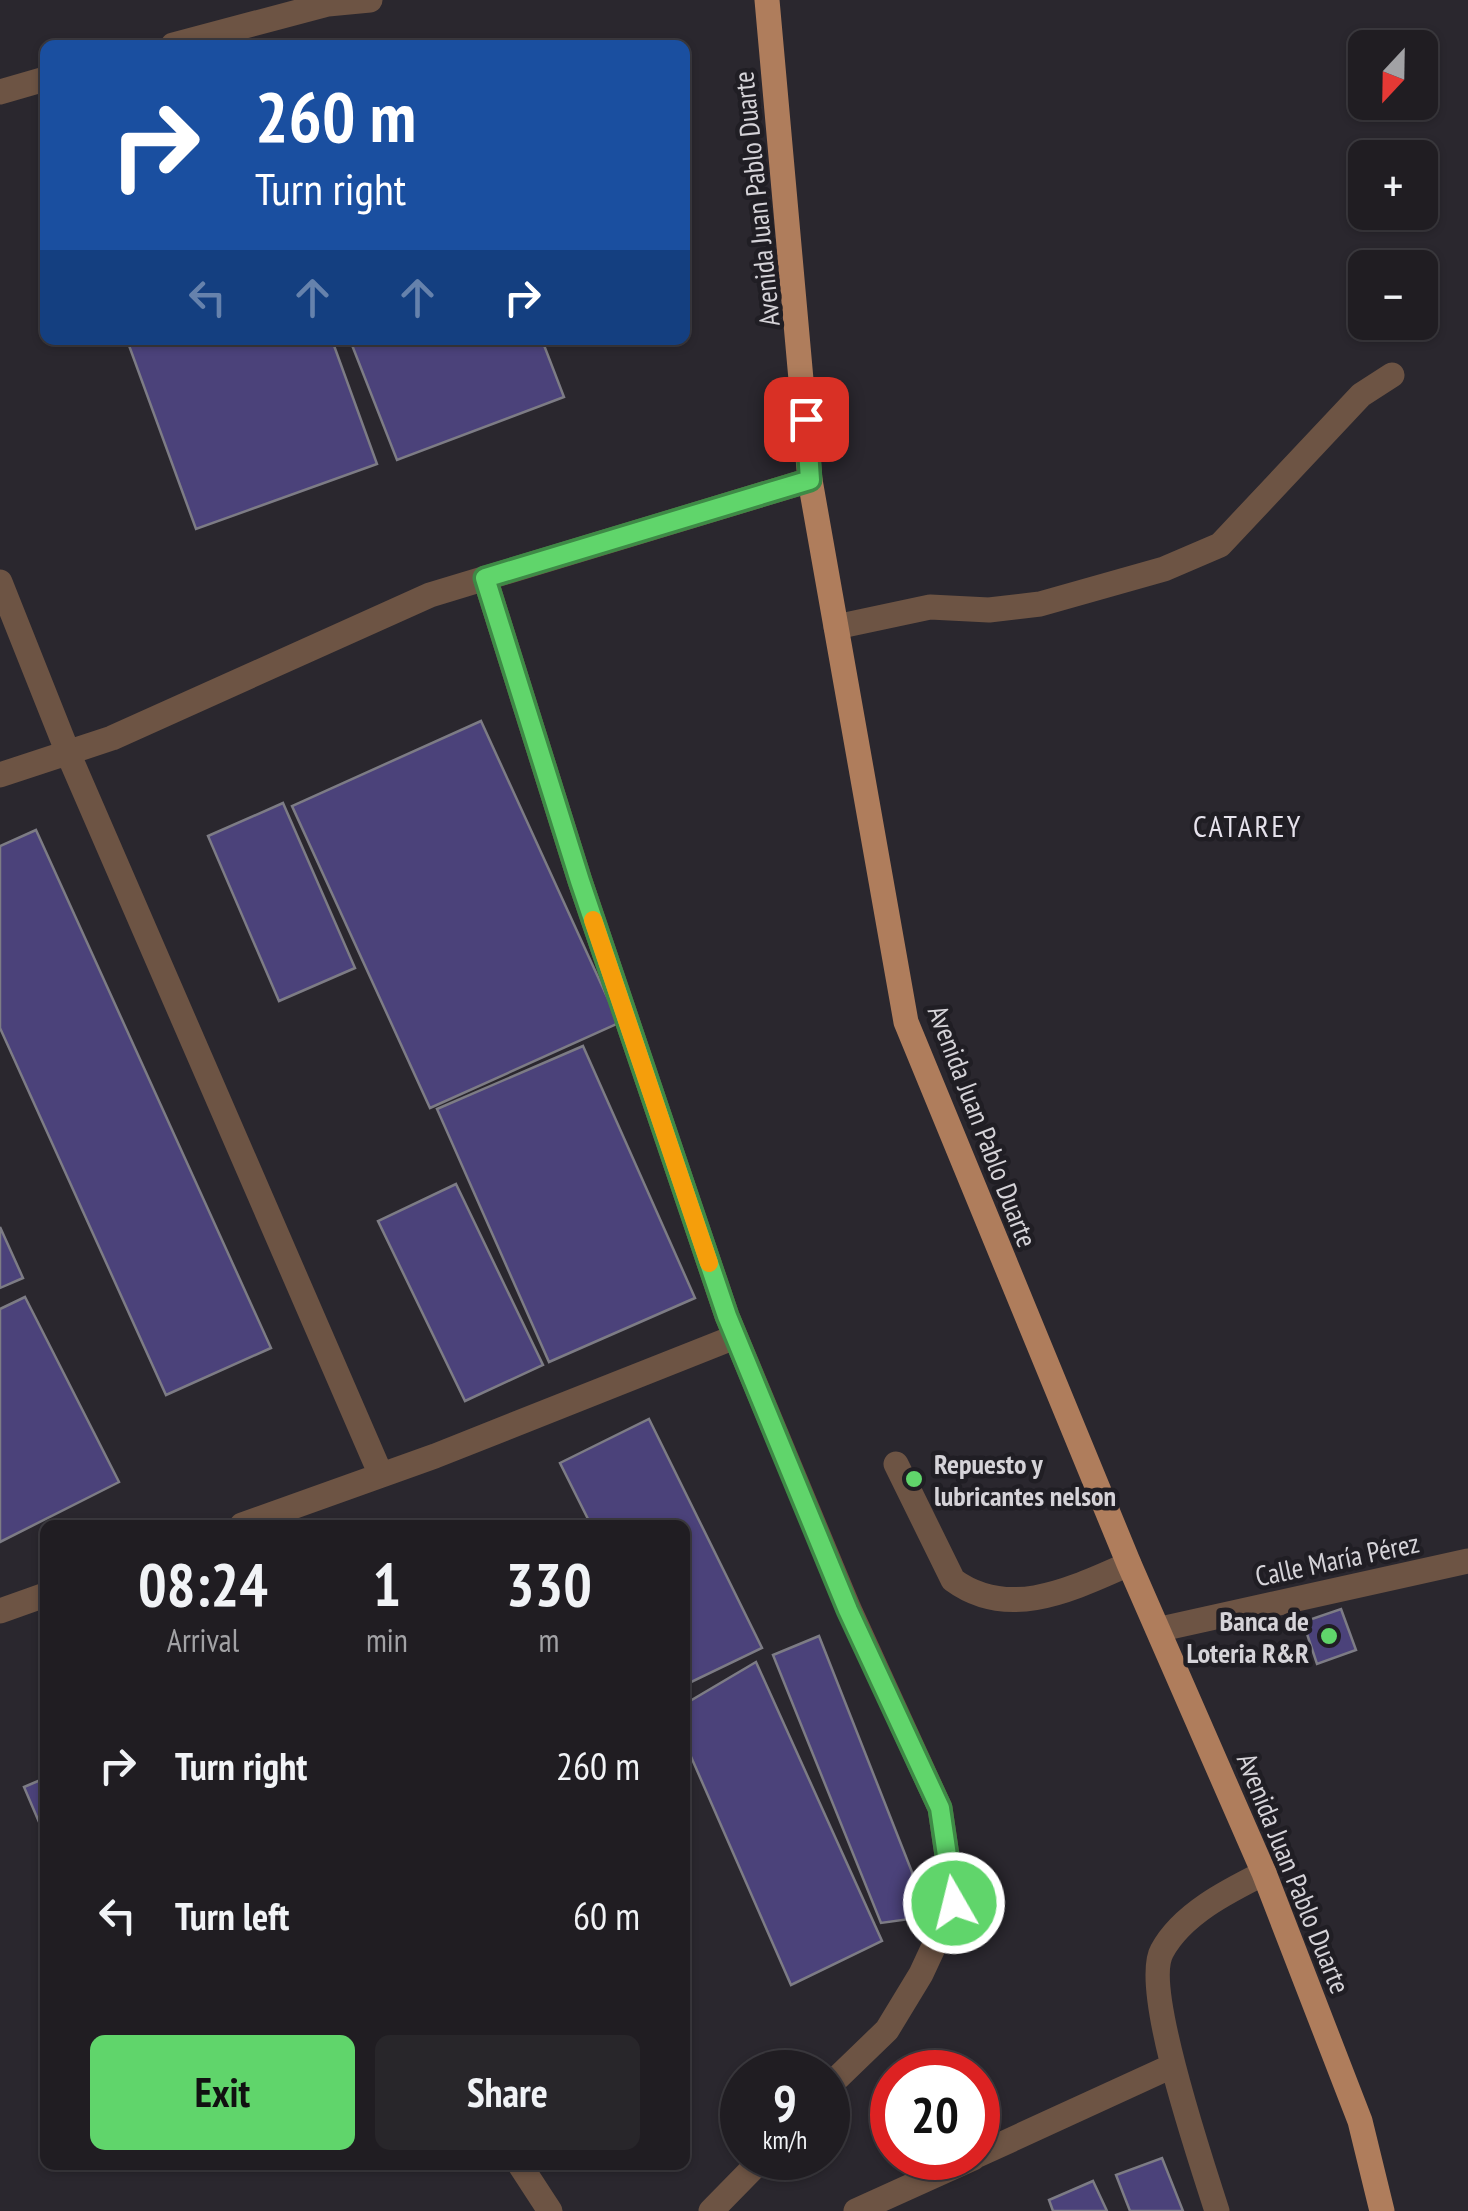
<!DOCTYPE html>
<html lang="en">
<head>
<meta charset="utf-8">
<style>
	:root { --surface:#201d22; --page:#28262a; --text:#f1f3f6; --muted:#a2a2a5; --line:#3d3b40; --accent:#60d56b }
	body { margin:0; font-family:"PT Sans Narrow",sans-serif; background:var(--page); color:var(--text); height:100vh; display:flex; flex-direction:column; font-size:38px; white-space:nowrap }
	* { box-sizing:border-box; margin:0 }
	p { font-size:32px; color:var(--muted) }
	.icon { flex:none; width:55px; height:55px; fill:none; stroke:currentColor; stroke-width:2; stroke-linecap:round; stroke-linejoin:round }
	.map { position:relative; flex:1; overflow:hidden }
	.details { position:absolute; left:40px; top:1520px; width:650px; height:650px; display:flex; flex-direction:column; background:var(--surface); border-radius:15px; box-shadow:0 2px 8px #0004,0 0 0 2px var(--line) }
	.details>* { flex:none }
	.top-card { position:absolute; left:40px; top:40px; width:650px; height:305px; border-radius:15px; box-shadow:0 2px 8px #0004,0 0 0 2px var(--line); background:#1a4fa0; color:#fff; overflow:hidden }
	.needle { width:65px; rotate:202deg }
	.controls { position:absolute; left:1348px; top:30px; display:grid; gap:20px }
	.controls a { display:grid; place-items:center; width:90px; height:90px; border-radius:15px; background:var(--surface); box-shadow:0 2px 8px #0004,0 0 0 2px var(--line); font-size:50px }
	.speed { position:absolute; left:720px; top:2050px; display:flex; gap:20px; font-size:50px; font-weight:700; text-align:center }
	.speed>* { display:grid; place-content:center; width:130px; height:130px; border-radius:50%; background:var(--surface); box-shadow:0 2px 8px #0004,0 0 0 2px var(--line); line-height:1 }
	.speed small { font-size:25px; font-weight:400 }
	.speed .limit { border:15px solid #d22; background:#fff; color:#111 }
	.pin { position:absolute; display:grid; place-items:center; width:85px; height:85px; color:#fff; margin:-42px; border-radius:20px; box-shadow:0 5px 15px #0006 }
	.me { position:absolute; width:110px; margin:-55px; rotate:352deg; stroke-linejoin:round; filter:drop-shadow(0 0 8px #0008) }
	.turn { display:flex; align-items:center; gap:35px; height:210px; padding:0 50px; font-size:45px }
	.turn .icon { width:130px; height:130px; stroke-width:2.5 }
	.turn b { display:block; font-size:70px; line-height:85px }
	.lanes { display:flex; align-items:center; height:95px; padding:0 50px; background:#0003; justify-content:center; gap:50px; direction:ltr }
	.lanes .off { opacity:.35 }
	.eta { display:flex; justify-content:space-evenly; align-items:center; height:170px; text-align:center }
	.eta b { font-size:60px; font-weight:800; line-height:70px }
	.primary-button { display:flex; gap:20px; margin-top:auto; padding:20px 50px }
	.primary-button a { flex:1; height:115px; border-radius:15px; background:var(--accent); color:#111; font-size:40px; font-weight:800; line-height:115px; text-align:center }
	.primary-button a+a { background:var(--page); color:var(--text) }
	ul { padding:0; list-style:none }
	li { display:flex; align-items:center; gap:30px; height:150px; padding:0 50px }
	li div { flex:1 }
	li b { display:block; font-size:38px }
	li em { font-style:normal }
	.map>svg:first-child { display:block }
</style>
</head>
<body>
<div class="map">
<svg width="1468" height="2211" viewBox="0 0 1468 2211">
	<rect width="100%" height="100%" fill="#2a272e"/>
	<path fill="#4b427a" stroke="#7d7c85" stroke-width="2.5" d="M127,340H332L377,464L196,529Z
		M350,340H542L564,397L397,460Z
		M481,721L619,1023L430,1108L292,806Z
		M283,803L355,968L279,1001L208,836Z
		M36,830L271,1348L166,1395L0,1028V846Z
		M583,1046L695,1298L549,1362L437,1109Z
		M456,1184L543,1365L465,1401L378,1221Z
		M0,1227L23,1278L0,1288Z
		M25,1297L119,1482L0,1542V1309Z
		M649,1419L762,1648L685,1685V1525H591L560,1463Z
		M1341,1609L1356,1650L1317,1664L1303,1622Z
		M819,1636L912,1872L917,1918L881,1923L773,1655Z
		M756,1662L882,1941L791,1985L685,1743V1704Z
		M45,1778V1836L24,1787Z
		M1162,2158L1183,2211H1130L1116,2175Z
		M1093,2181L1107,2211H1053L1049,2200Z"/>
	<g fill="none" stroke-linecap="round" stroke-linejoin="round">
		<path stroke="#6d5444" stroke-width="25" d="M173,45L328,4L370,0
			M0,92L45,79
			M485,578L580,881L727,1316L849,1609L940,1808L954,1903L921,1974L887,2030L828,2087
			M0,582L68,753L381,1475
			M836,627L930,607L989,610L1040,604L1164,569L1220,545L1361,395L1392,375
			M0,775L112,738L430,595L810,480
			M896,1464L953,1580C1009,1621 1072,1589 1129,1564
			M242,1525L435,1456L735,1337
			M0,1611L45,1595
			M1161,1629L1468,1561
			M978,2155L1172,2066
			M520,2165L550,2211
			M711,2211L763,2158
			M856,2211L973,2158
			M1217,2211C1203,2166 1141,1988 1162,1951C1182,1914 1228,1891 1264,1873"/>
		<path stroke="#af7d5c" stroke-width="25" d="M767,0L810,480L906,1022L1129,1564L1264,1873L1360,2121L1382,2211"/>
	</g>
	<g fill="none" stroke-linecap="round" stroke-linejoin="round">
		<g stroke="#3e8a46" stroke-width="25">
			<path id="route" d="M806,419L810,480L485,578L580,881L727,1316L848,1610L940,1808L954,1903"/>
		</g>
		<use href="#route" stroke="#60d56b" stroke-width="18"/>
		<path stroke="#f59e0b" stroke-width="18" d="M593,920L709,1263"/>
	</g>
	<g fill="#60d56b" stroke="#201e24" stroke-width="4">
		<circle cx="914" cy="1479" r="10"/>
		<circle cx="1329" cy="1636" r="10"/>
	</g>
	<g text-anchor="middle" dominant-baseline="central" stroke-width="9" stroke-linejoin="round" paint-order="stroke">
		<g font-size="28" fill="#d5d3d8" stroke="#201e24">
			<text transform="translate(756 199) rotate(-96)">Avenida Juan Pablo Duarte</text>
			<text transform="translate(983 1126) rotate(69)">Avenida Juan Pablo Duarte</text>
			<text transform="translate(1337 1559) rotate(-12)">Calle María Pérez</text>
			<text transform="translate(1294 1873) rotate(68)">Avenida Juan Pablo Duarte</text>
		</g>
		<g font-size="28" font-weight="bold" fill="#d5d3d8" stroke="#201e24" text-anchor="start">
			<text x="934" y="1463">Repuesto y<tspan x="934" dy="32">lubricantes nelson</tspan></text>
			<text x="1309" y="1620" text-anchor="end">Banca de<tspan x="1309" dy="32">Loteria R&amp;R</tspan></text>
		</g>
		<g font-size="30" letter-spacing="2.5" fill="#e6e2ec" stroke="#201e24">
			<text x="1248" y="825">CATAREY</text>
		</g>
	</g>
</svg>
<div class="controls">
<a><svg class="needle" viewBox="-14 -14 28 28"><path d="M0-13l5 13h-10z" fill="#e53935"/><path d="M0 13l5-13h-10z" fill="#a2a2a5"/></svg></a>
<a>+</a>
<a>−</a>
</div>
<div class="speed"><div>9<small>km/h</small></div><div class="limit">20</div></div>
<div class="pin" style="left:806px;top:419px;background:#d93025"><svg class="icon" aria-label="arrive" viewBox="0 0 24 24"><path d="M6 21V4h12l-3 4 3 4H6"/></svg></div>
<svg class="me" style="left:954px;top:1903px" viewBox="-20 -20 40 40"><circle r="17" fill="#60d56b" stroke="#fff" stroke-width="3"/><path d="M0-11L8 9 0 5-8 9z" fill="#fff"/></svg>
<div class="top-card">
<div class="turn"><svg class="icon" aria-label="right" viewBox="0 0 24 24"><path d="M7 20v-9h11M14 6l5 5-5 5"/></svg><div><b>260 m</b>Turn right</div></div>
<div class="lanes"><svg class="icon off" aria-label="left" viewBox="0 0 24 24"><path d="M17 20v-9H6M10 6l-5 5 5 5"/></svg><svg class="icon off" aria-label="ahead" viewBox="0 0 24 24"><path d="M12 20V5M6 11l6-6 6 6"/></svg><svg class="icon off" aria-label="ahead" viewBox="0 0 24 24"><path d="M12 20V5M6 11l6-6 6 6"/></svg><svg class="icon" aria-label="right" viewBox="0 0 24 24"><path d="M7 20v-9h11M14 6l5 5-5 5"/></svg></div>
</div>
<section class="details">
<div class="eta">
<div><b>08:24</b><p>Arrival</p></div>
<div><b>1</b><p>min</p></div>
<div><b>330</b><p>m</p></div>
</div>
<ul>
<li><svg class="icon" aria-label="right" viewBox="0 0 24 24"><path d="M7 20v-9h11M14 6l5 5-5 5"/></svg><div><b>Turn right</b></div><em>260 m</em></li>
<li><svg class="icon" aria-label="left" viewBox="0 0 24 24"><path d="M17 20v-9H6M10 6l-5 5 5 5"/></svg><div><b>Turn left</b></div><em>60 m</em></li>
</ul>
<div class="primary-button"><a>Exit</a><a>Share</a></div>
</section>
</div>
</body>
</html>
